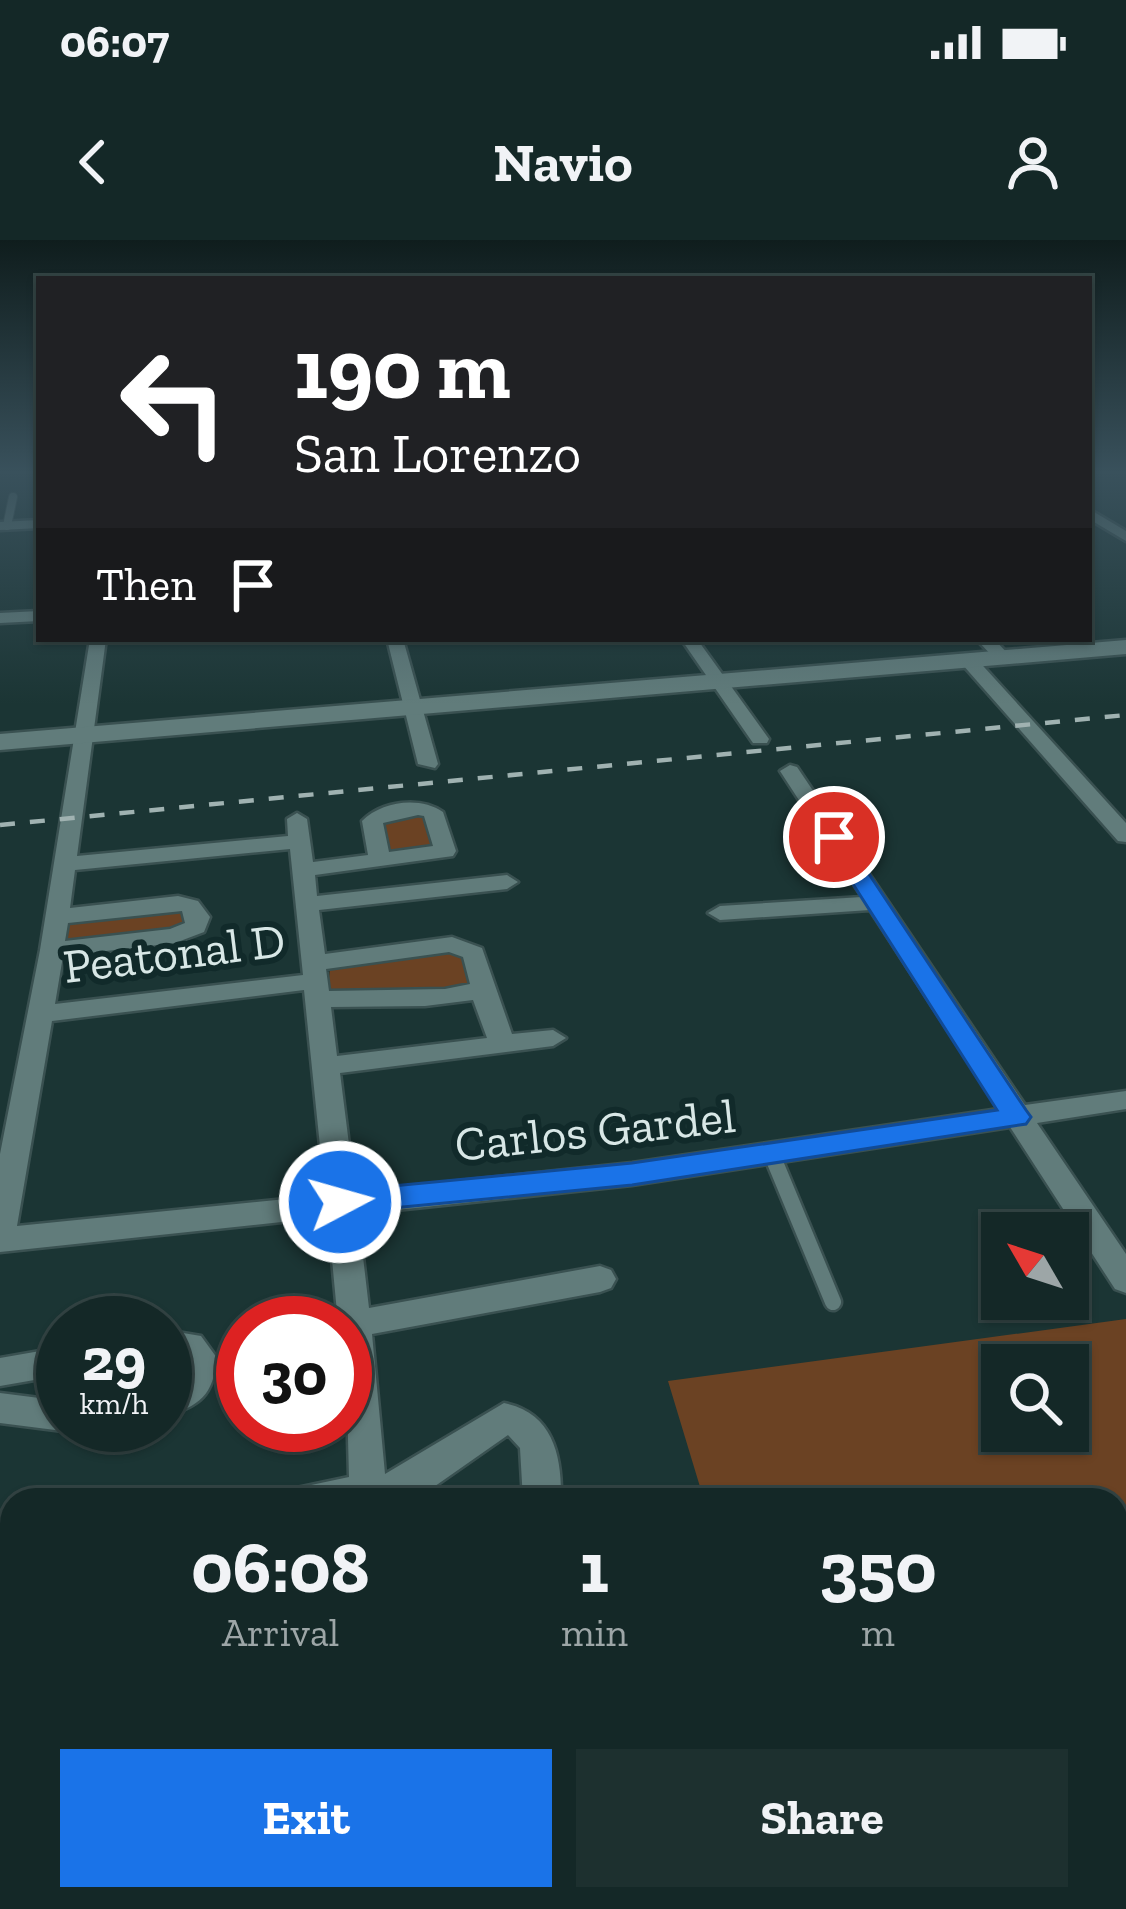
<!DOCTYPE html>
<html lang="en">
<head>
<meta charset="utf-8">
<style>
	:root { --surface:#142827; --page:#1d302f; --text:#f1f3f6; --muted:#9da6a7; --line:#344; --accent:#1a73e8 }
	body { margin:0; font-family:"Zilla Slab",serif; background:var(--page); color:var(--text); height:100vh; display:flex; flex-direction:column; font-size:45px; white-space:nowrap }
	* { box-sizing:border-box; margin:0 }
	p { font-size:39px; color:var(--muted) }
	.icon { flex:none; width:66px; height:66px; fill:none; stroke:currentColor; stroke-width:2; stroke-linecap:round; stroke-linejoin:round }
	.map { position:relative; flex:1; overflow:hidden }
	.panel { position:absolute; left:0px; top:1248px; width:1128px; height:423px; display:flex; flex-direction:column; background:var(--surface); border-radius:36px 36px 0 0; box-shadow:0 3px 9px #0004,0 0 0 3px var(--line) }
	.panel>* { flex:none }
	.top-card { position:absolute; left:36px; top:36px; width:1056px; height:366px; border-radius:0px; box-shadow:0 3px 9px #0004,0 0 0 3px var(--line); background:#202124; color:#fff; overflow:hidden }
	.needle { width:78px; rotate:309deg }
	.buttons { position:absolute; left:981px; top:972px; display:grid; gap:24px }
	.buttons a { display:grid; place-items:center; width:108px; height:108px; border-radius:0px; background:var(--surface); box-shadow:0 3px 9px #0004,0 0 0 3px var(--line); font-size:60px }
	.speed { position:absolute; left:36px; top:1056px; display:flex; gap:24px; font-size:60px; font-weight:700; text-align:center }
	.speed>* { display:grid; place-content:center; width:156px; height:156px; border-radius:50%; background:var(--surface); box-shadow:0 3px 9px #0004,0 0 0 3px var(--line); line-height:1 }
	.speed small { font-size:30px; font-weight:400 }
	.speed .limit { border:18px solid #d22; background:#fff; color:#111 }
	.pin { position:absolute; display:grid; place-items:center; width:102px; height:102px; color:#fff; margin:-51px; border:6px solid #fff; border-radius:50%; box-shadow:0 3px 12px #0007 }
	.me { position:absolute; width:132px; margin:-66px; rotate:84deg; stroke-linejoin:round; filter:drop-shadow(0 0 9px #0008) }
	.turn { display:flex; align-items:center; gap:42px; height:252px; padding:0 60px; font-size:54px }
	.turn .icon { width:156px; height:156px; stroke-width:2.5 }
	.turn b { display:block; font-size:84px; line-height:102px }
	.then { display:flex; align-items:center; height:114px; padding:0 60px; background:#0003; gap:24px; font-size:45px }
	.eta { display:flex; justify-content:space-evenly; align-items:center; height:204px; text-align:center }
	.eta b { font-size:72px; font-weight:700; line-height:84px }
	.button { display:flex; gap:24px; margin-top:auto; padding:24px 60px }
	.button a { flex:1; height:138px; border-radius:0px; background:var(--accent); color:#fff; font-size:48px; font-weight:700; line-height:138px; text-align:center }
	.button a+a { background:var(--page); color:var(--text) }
	.status { display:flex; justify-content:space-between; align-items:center; height:84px; padding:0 60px; background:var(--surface); direction:ltr }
	.status svg { height:33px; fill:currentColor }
	header { display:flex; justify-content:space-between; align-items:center; height:156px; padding:0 60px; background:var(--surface); font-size:54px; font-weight:700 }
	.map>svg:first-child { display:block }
</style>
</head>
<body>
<div class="status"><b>06:07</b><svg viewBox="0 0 49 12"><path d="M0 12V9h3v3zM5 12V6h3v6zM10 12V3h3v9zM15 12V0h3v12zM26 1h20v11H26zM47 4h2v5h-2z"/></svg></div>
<header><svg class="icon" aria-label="back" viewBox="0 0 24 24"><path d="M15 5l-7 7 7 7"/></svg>Navio<svg class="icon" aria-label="person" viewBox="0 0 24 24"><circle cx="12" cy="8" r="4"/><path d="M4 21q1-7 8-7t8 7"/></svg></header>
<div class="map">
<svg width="1126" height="1669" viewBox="0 0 1126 1669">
	<rect width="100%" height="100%" fill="#1b3534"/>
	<path fill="#6b4223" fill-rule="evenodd" d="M411,572L427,576L437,608L388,615L381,579Z
		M173,669L188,671L185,684L175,691L63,705L68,681Z
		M452,711L468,720L472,741L460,748L328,750L330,728Z
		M1126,1079V1669H827L824,1659H1116V1260H704L668,1141ZM1002,1125H1068V1191H1002Z"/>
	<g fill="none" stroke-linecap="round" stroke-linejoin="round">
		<g stroke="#3a5151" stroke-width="10">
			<path id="lane-far1" d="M7,286L13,257"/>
		</g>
		<g stroke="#3a5151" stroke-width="21">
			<path id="lane" d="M772,915L833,1062"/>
		</g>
		<g stroke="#3a5151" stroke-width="5">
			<path id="street" d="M1089,269L1126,291V301L1089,279Z
				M39,280V288L0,290V282Z
				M39,371V381L0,383V373Z
				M90,399H106L77,616L288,596L287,579L297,573L307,579L313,622L368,615L362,581C382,561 420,556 443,572L456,611L453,616L315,635L317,656L507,635L518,642L507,649L319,670L325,714L452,697L482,708L512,794L553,790L566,798L553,806L340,833L355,952L632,923L999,869L870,670L720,680L708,673L720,666L862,657L780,531L790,525L797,527L1025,865L1126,851V869L1037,883L1126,1014V1053L1115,1049L1010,887L632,945L358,974L369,1068L600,1026L611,1030L616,1039L611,1048L600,1052L372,1094L385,1234L504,1163C553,1173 562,1215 561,1260H523L520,1208L508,1195L428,1251L406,1260H291L297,1248L349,1237L345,1083H338L328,977L0,1012V914L40,710ZM418,575L424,576L433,606L389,612L383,583ZM290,609L303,735L55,764L63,716L175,703L204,692L210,677L198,661L178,656L70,668L75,630ZM182,671L185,683L170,689L65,701L68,683ZM449,712L463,717L470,744L445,749L329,751L326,729ZM304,750L325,955L17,986L52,781ZM473,760L487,798L337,816L331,767L425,766Z
				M387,399H403L438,524L435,528L418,524Z
				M681,399H697L769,499L767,503H753Z
				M976,399H994L1011,417L997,421Z
				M962,416H974L1126,583V602L1118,601L962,424Z
				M165,1090L201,1096L217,1118C213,1156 200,1165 165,1177V1147L180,1137L183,1122L165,1118Z
				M63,1107V1135L0,1146V1118Z
				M0,1153L63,1161V1185H76L63,1191L0,1183Z
				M12,1292V1328L0,1330V1294Z
				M1126,1330V1368L1116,1370V1332Z
				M12,1526V1570L0,1573V1529Z
				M314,1659H360L361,1669H313Z
				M793,1659H839L843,1669H795Z"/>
		</g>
		<g stroke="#3a5151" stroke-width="5">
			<path id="secondary" d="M1126,400V414L0,510V494Z"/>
		</g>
		<use href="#lane-far1" stroke="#617c7b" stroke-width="8"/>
		<use href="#lane" stroke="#617c7b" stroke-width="16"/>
		<use href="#street" fill="#617c7b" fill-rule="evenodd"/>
		<use href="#secondary" fill="#617c7b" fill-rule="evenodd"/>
		<path stroke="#a0b2b1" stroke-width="4.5" stroke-dasharray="15 15" stroke-linecap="butt" d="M0,585L1126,475"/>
	</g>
	<linearGradient id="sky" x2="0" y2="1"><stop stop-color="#0f1d1d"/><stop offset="0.5" stop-color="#39515c"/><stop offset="1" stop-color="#39515c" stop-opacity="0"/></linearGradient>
	<rect width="1126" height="464" fill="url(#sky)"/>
	<path fill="#1a73e8" stroke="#114b97" stroke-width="3" d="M834,591L841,592L1026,870L1031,877L1026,884L632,945L340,973L329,970L325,962L329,954L340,951L632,923L997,870L823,597Z"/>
	<g text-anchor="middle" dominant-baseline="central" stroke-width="12" stroke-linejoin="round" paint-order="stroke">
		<g font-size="48" fill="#d8e7e6" stroke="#112a2a">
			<text transform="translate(174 713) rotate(-7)">Peatonal D</text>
			<text transform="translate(595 890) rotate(-6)">Carlos Gardel</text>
		</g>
	</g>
</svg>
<div class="buttons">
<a><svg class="needle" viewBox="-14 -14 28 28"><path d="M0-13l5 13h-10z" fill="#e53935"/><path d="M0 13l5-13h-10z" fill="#9da6a7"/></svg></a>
<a><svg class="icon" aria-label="search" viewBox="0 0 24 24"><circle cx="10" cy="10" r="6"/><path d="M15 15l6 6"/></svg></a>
</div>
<div class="speed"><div>29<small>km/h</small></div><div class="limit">30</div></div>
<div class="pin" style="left:834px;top:597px;background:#d93025"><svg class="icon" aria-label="arrive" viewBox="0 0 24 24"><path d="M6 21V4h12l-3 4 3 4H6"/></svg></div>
<svg class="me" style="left:340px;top:962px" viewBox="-20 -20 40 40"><circle r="17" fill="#1a73e8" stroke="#fff" stroke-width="3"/><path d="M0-11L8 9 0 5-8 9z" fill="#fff"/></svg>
<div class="top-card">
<div class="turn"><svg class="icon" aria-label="left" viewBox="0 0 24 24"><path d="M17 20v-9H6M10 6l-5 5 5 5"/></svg><div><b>190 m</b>San Lorenzo</div></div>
<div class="then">Then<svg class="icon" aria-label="arrive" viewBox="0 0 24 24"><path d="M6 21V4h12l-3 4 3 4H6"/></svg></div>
</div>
<section class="panel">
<div class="eta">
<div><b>06:08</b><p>Arrival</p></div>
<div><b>1</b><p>min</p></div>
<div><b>350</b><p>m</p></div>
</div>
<div class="button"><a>Exit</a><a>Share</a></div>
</section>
</div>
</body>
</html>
